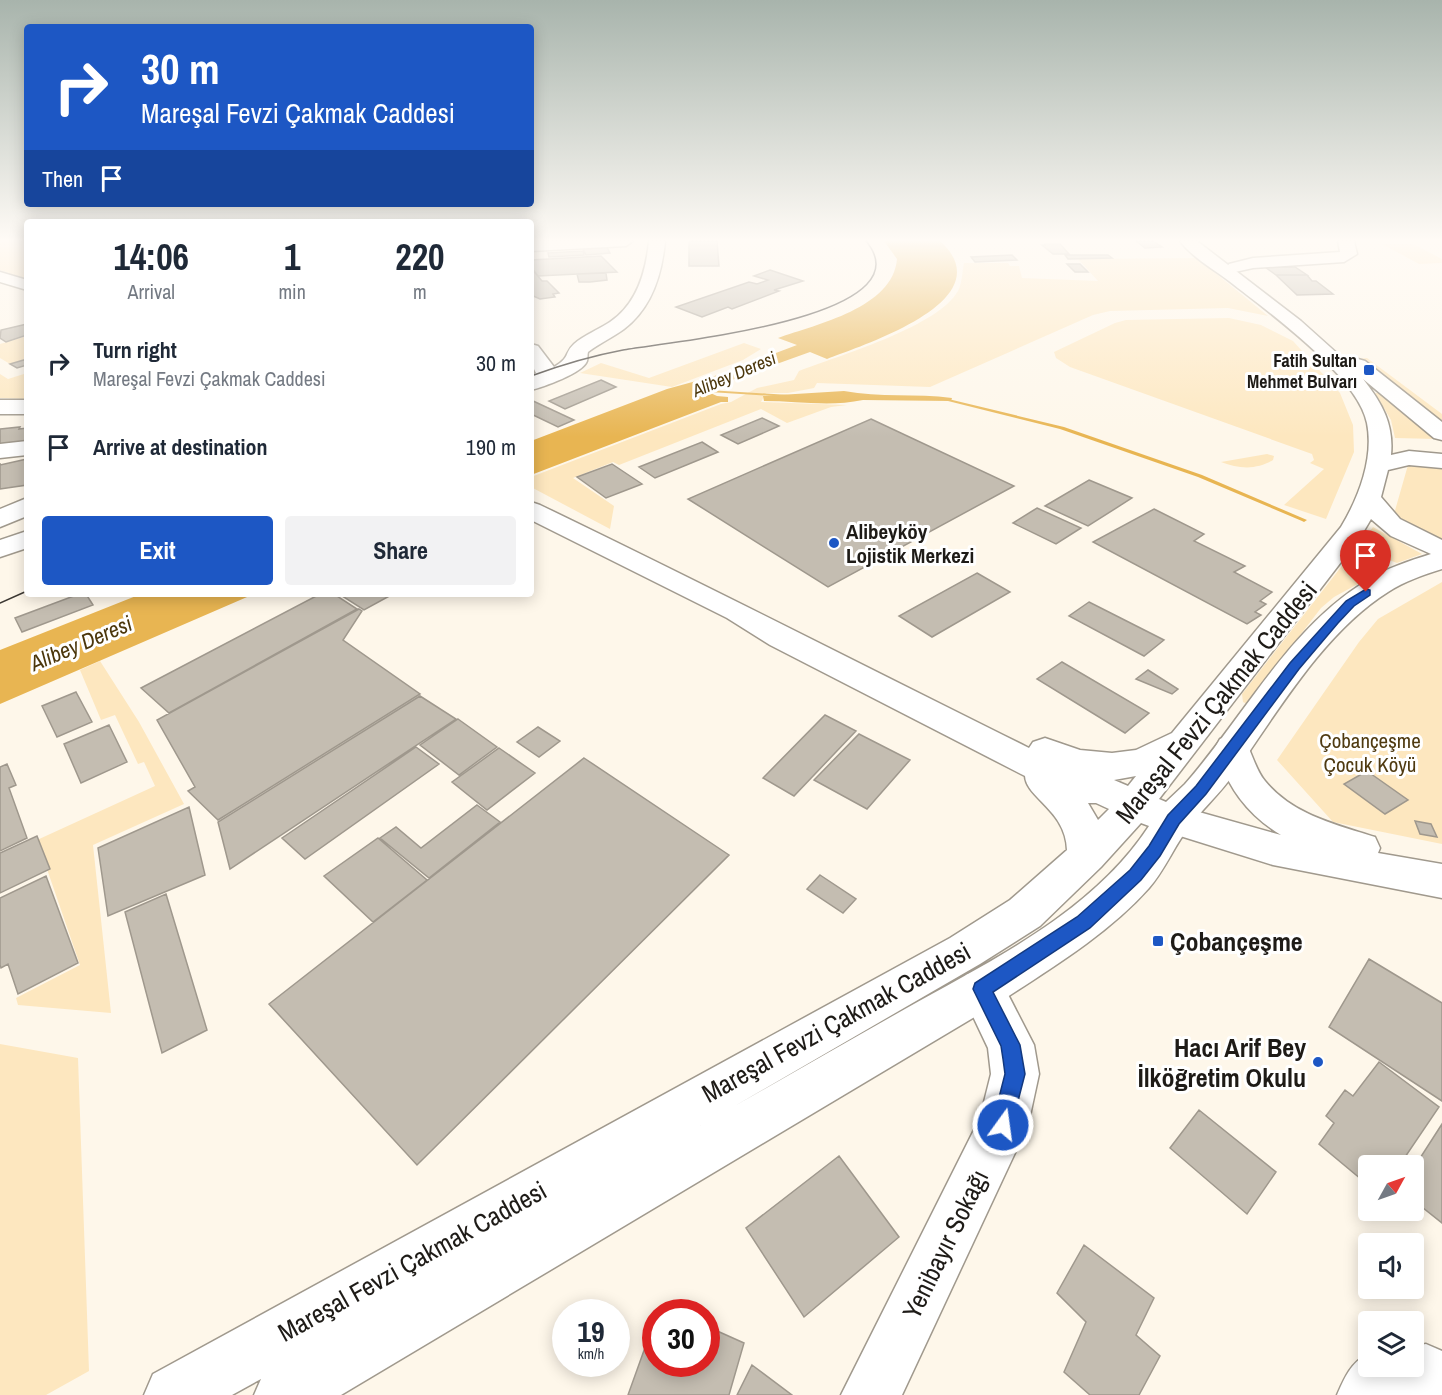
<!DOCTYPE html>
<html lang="en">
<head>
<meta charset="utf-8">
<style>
	:root { --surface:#fff; --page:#f2f2f3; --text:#1f2937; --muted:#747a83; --accent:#1d57c4 }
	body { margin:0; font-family:"Archivo Narrow",sans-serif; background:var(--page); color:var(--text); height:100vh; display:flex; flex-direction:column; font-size:22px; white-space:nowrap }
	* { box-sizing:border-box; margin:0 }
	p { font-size:20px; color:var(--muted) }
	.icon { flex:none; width:33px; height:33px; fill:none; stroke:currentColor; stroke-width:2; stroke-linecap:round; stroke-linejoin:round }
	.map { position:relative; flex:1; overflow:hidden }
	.drawer { position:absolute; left:24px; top:219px; width:510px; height:378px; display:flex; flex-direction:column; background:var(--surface); border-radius:6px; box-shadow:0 3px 15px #0003 }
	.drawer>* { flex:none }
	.banner { position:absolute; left:24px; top:24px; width:510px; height:183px; border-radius:6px; box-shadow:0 3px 15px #0003; background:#1d57c4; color:#fff; overflow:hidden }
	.needle { width:39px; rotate:50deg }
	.tools { position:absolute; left:1358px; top:1155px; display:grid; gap:12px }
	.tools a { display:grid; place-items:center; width:66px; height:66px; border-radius:6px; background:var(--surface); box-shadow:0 3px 15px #0003; font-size:30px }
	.speed { position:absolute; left:552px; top:1299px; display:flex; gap:12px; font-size:30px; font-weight:700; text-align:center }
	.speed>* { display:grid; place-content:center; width:78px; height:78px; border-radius:50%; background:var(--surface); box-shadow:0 3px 15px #0003; line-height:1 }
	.speed small { font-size:15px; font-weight:400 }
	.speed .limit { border:9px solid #d22; background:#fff; color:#111 }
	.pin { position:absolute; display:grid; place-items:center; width:51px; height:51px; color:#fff; margin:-62px -26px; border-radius:50% 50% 50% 0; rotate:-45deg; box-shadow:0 0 6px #0007 }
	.pin .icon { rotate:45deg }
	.me { position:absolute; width:66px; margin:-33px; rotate:14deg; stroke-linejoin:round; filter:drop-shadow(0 0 4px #0008) }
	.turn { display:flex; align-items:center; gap:21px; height:126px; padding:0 18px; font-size:27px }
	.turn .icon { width:78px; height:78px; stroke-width:2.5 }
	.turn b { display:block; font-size:42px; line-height:51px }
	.then { display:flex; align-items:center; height:57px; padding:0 18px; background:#0003; gap:12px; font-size:22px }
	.eta { display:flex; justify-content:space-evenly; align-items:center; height:102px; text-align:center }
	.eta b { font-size:36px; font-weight:700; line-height:42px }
	.primary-button { display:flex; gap:12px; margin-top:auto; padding:12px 18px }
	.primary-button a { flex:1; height:69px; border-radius:6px; background:var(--accent); color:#fff; font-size:24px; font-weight:700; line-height:69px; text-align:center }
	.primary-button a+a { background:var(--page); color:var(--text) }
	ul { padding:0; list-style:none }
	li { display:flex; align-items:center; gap:18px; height:84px; padding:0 18px }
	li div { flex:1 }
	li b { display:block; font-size:22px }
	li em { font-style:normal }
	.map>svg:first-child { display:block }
</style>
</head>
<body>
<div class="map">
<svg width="1442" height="1395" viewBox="0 0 1442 1395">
	<rect width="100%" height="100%" fill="#fef7ea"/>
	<path fill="#fde7bf" d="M5,241H27V279L0,270V243Z
		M1382,244H1413L1442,259V263L1419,264Z
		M1197,258L1268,316L1228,308L1110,311L1093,315L930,387L817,383L814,388L788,393H766L761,402L847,405L831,407L787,423L761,409L619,465L613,462L573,478L614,506L610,529L531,487V477L721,404L731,402L757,388L794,380L799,371C838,356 933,328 956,294C962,287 962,272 964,263H1008L1010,266H1019L1022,278L1098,281L1078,259Z
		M1229,318L1261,325L1293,341L1340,393L1353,425L1354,452L1326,519L1284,505L1324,469L1310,463L1314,460L1312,454L1070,367L1056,358L1054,352L1115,323L1126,320Z
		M27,336V359L10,364L0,358V344Z
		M744,343L761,349L743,360L672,387L580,373L601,363L649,378Z
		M1367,358L1442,414V423L1358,359Z
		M27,373V399L0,398V374L8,379Z
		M1375,393H1379L1437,439L1395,438L1391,420Z
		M1267,454L1274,456L1273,460C1257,470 1239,469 1221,462Z
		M1442,464V540L1405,525L1394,514L1408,465Z
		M1373,527L1422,554L1397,563L1358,548Z
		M1352,553L1389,567L1334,597L1321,608L1247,704L1243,702L1242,694Z
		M1442,582V844L1333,822L1277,760L1359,642L1378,619Z
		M100,661L139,722L184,804L93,845L111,1013L18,1005L16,998L80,965L37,840L155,786L144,762L138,764L115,715L101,720L80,670Z
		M0,1044L78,1058L89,1371L46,1395H0Z"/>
	<path fill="#e8b552" d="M884,241H940C1005,300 865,344 827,359L810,352L704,390L717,396L728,397V402H721L531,475V441L667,389L718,375L797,345L778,338C817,324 893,308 897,259Z
		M844,391C880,398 916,393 952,398L951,401L863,400C830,407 797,401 764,401L763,396Z
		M141,594H254L0,704V650Z"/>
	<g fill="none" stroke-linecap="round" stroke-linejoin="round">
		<path fill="#e8b552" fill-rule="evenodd" d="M692,389L789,395L791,396L789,397L694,391L692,390Z
			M940,397L1064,427L1202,475L1307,520L1304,522L1302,521L1198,477L1060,429L940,399Z"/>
	</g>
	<path fill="#c4bdb1" stroke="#9f988d" stroke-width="1.5" d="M689,241H717L719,266H689Z
		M1136,241H1153L1162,247L1145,248Z
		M1044,244H1060L1069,254H1053L1042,245H1046Z
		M607,247L610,253L586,255L583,249Z
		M583,251L584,255L549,257L548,253Z
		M1012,255L1017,260L975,262L971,257Z
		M1065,255H1108L1112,258L1068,259Z
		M601,256L617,272L538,276L531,267V260Z
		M1067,264H1080L1088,272H1075Z
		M1265,267H1295L1307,275H1276Z
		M531,268L542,281H547L559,293L553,294L555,297L540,299L531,295Z
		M770,270L803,281L774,290L779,291L732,309L728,307L702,317L676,307L749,282L757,284L768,280L754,276Z
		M606,273L607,280L590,282H579L577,274Z
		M1276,275H1307L1312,281H1316L1333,294L1297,295Z
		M27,324V335L6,342L0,338L1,330Z
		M27,359V365L17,368L10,364Z
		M601,380L616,387L565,409L549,401Z
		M531,400L574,420L558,427L531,414Z
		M762,418L779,426L738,444L721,435Z
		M871,419L1014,486L828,587L688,499Z
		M20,427L19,429L27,428V444L0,447V429Z
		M702,442L718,452L655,478L639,467Z
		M27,459V485L0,489V463V465Z
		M612,464L642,484L606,498L577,477Z
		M1089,480L1132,498L1088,526L1045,506Z
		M1037,508L1081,528L1056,544L1013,523Z
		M1154,509L1204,534L1194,541L1245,566L1234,572L1272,592L1260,601L1266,604L1255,612L1261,615L1247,624L1093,542Z
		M977,573L1010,592L932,637L899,616Z
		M79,594H86L93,605L22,632L15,618Z
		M320,594H334L357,609L169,713L141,688Z
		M339,594H393L364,610Z
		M1089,602L1164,640L1144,656L1069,616Z
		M359,609L362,611L343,640L420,694L218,820L188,791L195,787L157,720Z
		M1062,662L1149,713L1125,733L1037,679Z
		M1148,670L1178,689L1172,694L1136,679Z
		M76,692L92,722L57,737L42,706Z
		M420,696L456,719L230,869L218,822Z
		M825,715L856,731L794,796L763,778Z
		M458,719L497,747L459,775L420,745Z
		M109,725L127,762L81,783L64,744Z
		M538,727L560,741L539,757L517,742Z
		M859,734L910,760L867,809L814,780Z
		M416,747L439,764L305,859L282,838Z
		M499,748L535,773L487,810L452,782Z
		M584,758L729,855L417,1165L269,1004Z
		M7,764L16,785L9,788L27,838L0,851V767Z
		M1367,771L1408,800L1385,814L1344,784Z
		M477,805L500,822L429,878L380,838L396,827L421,848Z
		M189,807L205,875L108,916L98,848Z
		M1415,821L1431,824L1437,837L1420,834Z
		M37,836L50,869L0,893V853Z
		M378,838L427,880L373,922L324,876Z
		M820,875L856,899L843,913L807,889Z
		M46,876L78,963L18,994L8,964L1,968L0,965V898Z
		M166,894L207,1030L162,1053L125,912Z
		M1369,959L1442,1003V1101L1329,1027Z
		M1379,1062L1439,1107L1399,1166H1368V1185L1319,1144L1334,1123L1326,1116L1345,1090L1353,1096Z
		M1199,1110L1276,1172L1247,1214L1170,1148Z
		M1442,1124V1223L1413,1200V1169Z
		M839,1156L899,1237L804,1317L746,1228Z
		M1084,1245L1154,1298L1136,1335L1160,1356L1139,1395H1090L1064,1372L1086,1322L1057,1293Z
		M656,1317V1364H706V1326L744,1343L729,1395H628Z
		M752,1365L792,1395H737Z"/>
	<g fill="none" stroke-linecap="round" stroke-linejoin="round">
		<g stroke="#a0998d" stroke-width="3">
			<path id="minor" d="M531,241H633L626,246L531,251Z
				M1338,241H1354L1357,254L1344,262L1253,268L1235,272L1227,267L1229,264L1253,258L1340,252Z
				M0,272L27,280V290L0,282Z
				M0,400H27V414H0Z
				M27,441V455L0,458V444Z
				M27,498V516L0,527V509Z
				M1232,735L1244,739C1252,752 1255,769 1265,781C1293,815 1335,824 1375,837L1380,848L1378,853L1442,864V898L1273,865L1161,830L1155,820L1161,810L1174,805L1281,835C1246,814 1227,786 1215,748L1220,739Z
				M982,969L998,975L1034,1045L1039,1074L1028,1125L902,1395H841L980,1118L991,1074L988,1048L960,989L966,975Z
				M1426,1344L1442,1351V1395H1337C1344,1379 1351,1362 1368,1354V1366H1413V1346Z"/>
		</g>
		<g stroke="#a0998d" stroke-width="3">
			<path id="major" d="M649,241H665C662,274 652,308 624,329C613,337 600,343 588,352C587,355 588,358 587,361C583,373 543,387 531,390V376L536,373L531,363V344L538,346L554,367C571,357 564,353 574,344C584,335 598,330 610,322C637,304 646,272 649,241Z
				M1180,241H1197L1301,321L1349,364L1358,359L1365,361L1442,422V440L1434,438L1363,379C1382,403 1394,424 1391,455L1409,451L1442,454V468L1409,465L1388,470L1381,497L1400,519L1442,540V569C1423,575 1405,581 1388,592C1323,633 1277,713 1233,775C1219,795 1200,811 1186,831C1173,849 1164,871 1149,888C1107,935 1050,969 998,1003L341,1395H254L261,1379L232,1395H144L153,1374L950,938L1010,900L1067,850C1066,810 1026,798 1025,776L770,645L727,618L531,520V502L540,505C704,584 866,667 1029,748L1033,742L1045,738L1080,750L1112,753L1136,750L1172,733L1341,527C1359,497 1374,458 1367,423C1358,376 1266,310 1229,281C1213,269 1192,257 1180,241ZM1371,519L1391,536L1431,554C1409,561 1387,568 1368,580C1289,627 1244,717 1185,784L1166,802L1159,799L1361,536ZM1136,776L1128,786L1114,780ZM1088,803H1096L1109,809L1098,820ZM1141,823L1149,826C1093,912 992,960 905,1009C836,1048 768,1087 700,1126L980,964L1040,926L1101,867Z
				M27,531V548L0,557V540Z"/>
		</g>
		<use href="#minor" fill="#fff" fill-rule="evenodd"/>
		<use href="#major" fill="#fff" fill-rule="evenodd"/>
		<path stroke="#3c3833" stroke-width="1.5" d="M531,376C561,365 591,356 623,350C659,343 931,319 866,241
			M0,603L27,591"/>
	</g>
	<linearGradient id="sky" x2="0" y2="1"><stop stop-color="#a8b4ac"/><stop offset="0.55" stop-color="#fffbf6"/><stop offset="1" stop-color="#fffbf6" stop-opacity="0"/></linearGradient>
	<rect width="1442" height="437" fill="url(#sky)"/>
	<path fill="#1d57c4" stroke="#13397f" stroke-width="1.5" d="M1366,589L1370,590V595L1354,606L1338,623L1299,669L1206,794L1179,824L1160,856L1141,880L1090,928L993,992L1020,1045L1025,1074L1010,1132L1003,1135L995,1132L992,1125L1005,1074L1003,1059L1001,1046L973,989L975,983L1077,917L1130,870L1149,846L1168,815L1196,786L1290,663L1346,601Z"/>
	<g fill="#1d57c4" stroke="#fff" stroke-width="2">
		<rect x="1363" y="364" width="12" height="12" rx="3"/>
		<circle cx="834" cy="543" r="6"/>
		<rect x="1152" y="935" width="12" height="12" rx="3"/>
		<circle cx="1318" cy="1062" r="6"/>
	</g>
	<g text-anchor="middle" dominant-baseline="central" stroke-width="6" stroke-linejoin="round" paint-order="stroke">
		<g font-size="18" font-weight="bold" fill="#1e1b17" stroke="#fff" text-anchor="end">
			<text x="1357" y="360">Fatih Sultan<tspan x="1357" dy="21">Mehmet Bulvarı</tspan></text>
		</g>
		<g font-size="18" font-style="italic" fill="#4c370c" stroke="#fff">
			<text transform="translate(734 374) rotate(-23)">Alibey Deresi</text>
		</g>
		<g font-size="21" font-weight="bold" fill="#1e1b17" stroke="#fff" text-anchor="start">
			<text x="846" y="531">Alibeyköy<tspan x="846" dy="24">Lojistik Merkezi</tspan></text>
		</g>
		<g font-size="21" fill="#4f3a10" stroke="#fff">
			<text x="1370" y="740">Çobançeşme<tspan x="1370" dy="24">Çocuk Köyü</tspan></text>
		</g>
		<g font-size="22" font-style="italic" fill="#4c370c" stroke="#fff">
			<text transform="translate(81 643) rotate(-23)">Alibey Deresi</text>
		</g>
		<g font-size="26" fill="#1e1b17" stroke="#fff">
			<text transform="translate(1216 702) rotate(-51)">Mareşal Fevzi Çakmak Caddesi</text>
			<text transform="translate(836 1022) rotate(-29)">Mareşal Fevzi Çakmak Caddesi</text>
			<text transform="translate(945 1244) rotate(-64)">Yenibayır Sokağı</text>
			<text transform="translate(412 1261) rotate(-29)">Mareşal Fevzi Çakmak Caddesi</text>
		</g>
		<g font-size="26" font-weight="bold" fill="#1e1b17" stroke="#fff" text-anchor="start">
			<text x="1170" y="941">Çobançeşme</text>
			<text x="1306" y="1047" text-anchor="end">Hacı Arif Bey<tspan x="1306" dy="30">İlköğretim Okulu</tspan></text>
		</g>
	</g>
</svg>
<div class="tools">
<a><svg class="needle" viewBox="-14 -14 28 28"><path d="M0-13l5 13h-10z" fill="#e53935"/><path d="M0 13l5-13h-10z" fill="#747a83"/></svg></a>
<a><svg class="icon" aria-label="sound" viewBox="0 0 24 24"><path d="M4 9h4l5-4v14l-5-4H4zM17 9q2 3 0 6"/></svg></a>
<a><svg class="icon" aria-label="layers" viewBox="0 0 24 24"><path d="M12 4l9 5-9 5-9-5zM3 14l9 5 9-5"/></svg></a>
</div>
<div class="speed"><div>19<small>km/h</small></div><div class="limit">30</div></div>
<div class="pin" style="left:1366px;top:592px;background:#d93025"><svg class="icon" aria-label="arrive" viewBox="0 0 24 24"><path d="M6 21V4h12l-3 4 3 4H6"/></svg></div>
<svg class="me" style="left:1003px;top:1125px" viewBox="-20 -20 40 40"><circle r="17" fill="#1d57c4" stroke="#fff" stroke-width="3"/><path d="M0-11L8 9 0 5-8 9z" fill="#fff"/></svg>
<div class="banner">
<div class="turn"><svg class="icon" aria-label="right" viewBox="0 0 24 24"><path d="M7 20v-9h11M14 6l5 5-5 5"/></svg><div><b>30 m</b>Mareşal Fevzi Çakmak Caddesi</div></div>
<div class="then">Then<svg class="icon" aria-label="arrive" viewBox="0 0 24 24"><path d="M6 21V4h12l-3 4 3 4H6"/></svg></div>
</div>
<section class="drawer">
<div class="eta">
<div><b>14:06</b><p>Arrival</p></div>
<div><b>1</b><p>min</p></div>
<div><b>220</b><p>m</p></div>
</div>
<ul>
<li><svg class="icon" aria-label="right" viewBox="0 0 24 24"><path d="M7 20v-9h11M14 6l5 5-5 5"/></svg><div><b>Turn right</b><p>Mareşal Fevzi Çakmak Caddesi</p></div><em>30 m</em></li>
<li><svg class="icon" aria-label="arrive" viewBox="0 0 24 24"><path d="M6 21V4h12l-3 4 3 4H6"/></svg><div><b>Arrive at destination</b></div><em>190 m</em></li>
</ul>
<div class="primary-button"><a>Exit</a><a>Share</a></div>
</section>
</div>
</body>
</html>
